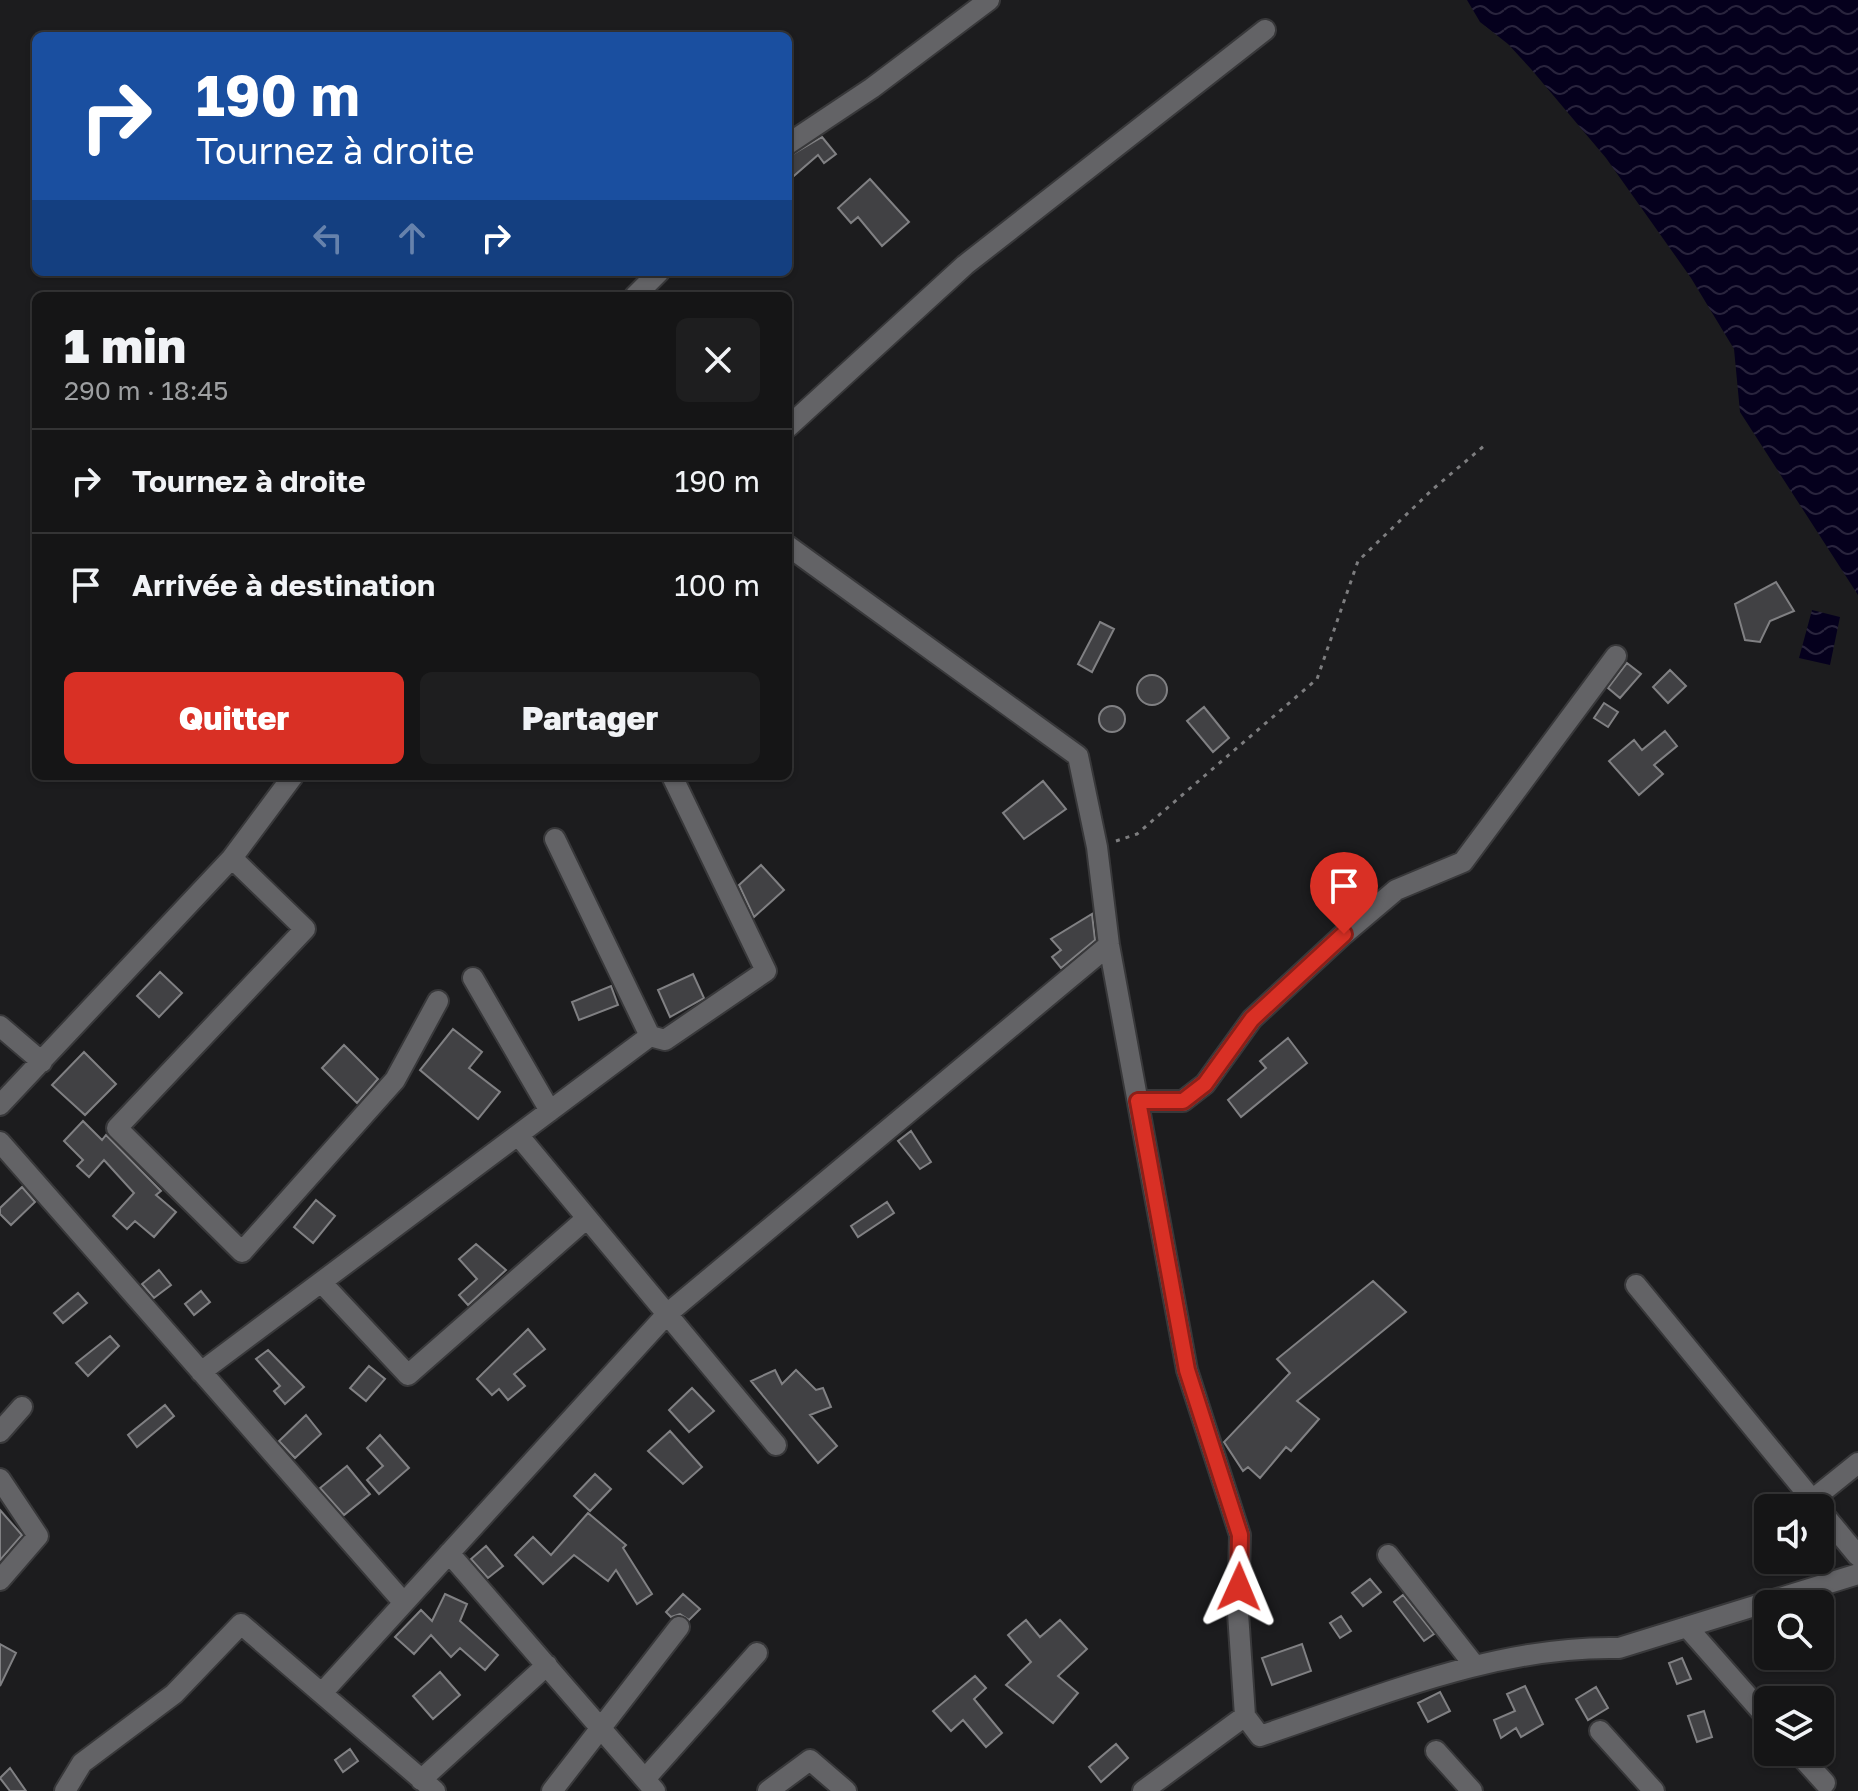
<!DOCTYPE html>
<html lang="fr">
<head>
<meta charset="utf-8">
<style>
	:root { --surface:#151516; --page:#1e1e1f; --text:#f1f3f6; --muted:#9d9fa1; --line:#343435; --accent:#d93025 }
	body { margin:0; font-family:"Golos Text",sans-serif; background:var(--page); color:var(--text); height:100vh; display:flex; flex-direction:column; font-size:30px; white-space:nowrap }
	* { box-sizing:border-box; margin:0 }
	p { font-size:26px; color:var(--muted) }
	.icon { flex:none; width:44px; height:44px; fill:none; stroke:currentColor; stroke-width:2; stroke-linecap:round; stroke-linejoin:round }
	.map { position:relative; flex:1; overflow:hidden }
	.side { position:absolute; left:32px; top:292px; width:760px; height:488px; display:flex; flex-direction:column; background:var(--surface); border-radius:12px; box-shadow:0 2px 6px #0004,0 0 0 2px var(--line) }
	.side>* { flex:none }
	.banner { position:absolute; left:32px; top:32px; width:760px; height:244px; border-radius:12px; box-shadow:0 2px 6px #0004,0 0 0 2px var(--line); background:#1a4fa0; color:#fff; overflow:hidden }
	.buttons { position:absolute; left:1754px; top:1494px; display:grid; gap:16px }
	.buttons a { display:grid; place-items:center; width:80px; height:80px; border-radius:12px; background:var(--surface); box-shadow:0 2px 6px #0004,0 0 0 2px var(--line); font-size:40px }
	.pin { position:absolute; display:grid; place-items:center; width:68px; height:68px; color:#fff; margin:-82px -34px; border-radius:50% 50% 50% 0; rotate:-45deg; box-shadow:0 0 8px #0007 }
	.pin .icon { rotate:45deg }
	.me { position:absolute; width:88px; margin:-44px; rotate:1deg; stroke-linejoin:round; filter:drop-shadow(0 0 6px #0008) }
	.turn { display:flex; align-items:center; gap:28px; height:168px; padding:0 32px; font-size:36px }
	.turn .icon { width:104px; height:104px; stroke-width:2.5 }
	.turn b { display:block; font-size:56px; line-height:68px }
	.lanes { display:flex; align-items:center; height:76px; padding:0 32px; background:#0003; justify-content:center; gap:40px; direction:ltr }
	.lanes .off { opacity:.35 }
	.round { display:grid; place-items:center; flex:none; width:84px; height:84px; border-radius:12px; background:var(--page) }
	.headline { display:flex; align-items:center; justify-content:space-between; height:136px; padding:0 32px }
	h1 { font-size:48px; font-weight:800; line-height:60px }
	.button { display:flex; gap:16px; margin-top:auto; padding:16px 32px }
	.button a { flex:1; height:92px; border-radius:12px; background:var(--accent); color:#fff; font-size:32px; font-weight:800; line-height:92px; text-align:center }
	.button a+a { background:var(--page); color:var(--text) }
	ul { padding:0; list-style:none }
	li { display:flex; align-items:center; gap:24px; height:104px; padding:0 32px; border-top:2px solid var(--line) }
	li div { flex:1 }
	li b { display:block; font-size:30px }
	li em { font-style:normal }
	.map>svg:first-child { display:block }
</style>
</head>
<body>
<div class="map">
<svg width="1858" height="1791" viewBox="0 0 1858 1791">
	<defs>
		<pattern id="water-waves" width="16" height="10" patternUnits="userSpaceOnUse" patternTransform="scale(2)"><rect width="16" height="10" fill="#05001d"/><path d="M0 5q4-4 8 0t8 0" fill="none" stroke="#29243d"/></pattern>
	</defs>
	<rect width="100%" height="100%" fill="#1c1c1e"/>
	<path fill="url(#water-waves)" d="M1467,0H1858V595L1740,412L1734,349L1691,278L1606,158L1531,69L1508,44L1480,22Z
		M1812,610L1840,617L1830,665L1799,658Z"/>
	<path fill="#414144" stroke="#808083" stroke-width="2" d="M822,137L836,154L824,163L818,155L788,181V157Z
		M870,179L909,222L882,246L858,217L851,223L838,208Z
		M1776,582L1794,611L1770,621L1760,642L1745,640L1735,604Z
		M1100,622L1114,629L1092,672L1078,664Z
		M1627,663L1641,674L1620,698L1608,688Z
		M1670,670L1686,686L1668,703L1653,687Z
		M1137 690a15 15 0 1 1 30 0a15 15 0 1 1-30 0Z
		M1604,703L1618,712L1608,727L1594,718Z
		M1099 719a13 13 0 1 1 26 0a13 13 0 1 1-26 0Z
		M1204,707L1229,738L1213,752L1187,721Z
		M1665,731L1677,746L1654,765L1663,774L1639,795L1609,761L1634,740L1642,750Z
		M1043,781L1066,809L1024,839L1003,813Z
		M761,865L784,890L754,917L739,885Z
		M1092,914L1095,940L1061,968L1052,957L1061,950L1051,939Z
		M160,972L182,993L159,1017L137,996Z
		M693,974L704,998L670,1017L658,990Z
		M611,986L618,1005L579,1020L572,1002Z
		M453,1029L482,1052L469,1068L500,1092L478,1119L420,1070Z
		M1288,1038L1307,1063L1241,1117L1228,1100L1266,1068L1260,1061Z
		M344,1045L378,1079L357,1103L322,1068Z
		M84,1052L116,1084L85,1115L52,1085Z
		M83,1121L102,1140L106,1135L161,1191L156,1195L176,1212L154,1237L135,1221L127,1229L113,1216L134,1193L104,1160L89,1177L77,1166L83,1160L64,1141Z
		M911,1131L931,1162L920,1169L898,1141Z
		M22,1187L35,1202L11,1225L0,1214V1208Z
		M316,1200L335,1216L313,1243L294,1227Z
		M887,1202L894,1213L858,1237L851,1226Z
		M476,1244L506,1270L468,1305L459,1295L477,1279L459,1259Z
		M159,1270L171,1285L154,1298L142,1284Z
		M1373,1281L1406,1312L1297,1401L1319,1419L1291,1451L1286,1447L1260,1478L1248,1467L1243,1471L1224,1442L1290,1373L1277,1359Z
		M201,1291L210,1302L194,1315L185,1304Z
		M78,1293L87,1303L63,1323L54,1313Z
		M528,1329L545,1349L514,1374L525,1386L508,1400L499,1389L492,1395L477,1379Z
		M110,1336L119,1346L88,1376L76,1363Z
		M268,1350L304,1387L285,1404L274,1391L280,1386L256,1359Z
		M369,1366L385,1379L366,1401L350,1388Z
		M775,1370L782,1384L796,1370L816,1390L823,1388L831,1407L810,1415L837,1446L818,1463L751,1381Z
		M692,1388L714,1411L689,1432L669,1410Z
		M165,1405L174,1416L137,1447L128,1435Z
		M306,1415L321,1434L295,1458L279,1441Z
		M670,1431L702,1467L683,1484L648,1451Z
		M380,1435L409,1468L379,1494L367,1480L383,1466L367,1448Z
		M347,1466L370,1494L344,1515L320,1488Z
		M595,1474L611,1489L590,1511L574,1496Z
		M0,1510L22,1535L0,1560Z
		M588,1513L626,1545L623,1548L652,1594L637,1604L616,1570L608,1581L574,1555L543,1584L515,1555L533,1537L551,1555Z
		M486,1546L503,1566L488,1578L471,1559Z
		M1370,1579L1381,1592L1363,1606L1352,1593Z
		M445,1594L467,1604L460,1621L498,1655L485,1670L460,1648L451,1657L431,1635L414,1654L395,1637L421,1610L432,1621Z
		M683,1594L700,1609L689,1620L680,1614L671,1617L666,1612Z
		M1403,1595L1434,1634L1424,1641L1394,1602Z
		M1341,1616L1351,1631L1340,1638L1330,1623Z
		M1026,1620L1040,1637L1060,1620L1087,1649L1058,1676L1078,1693L1053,1723L1006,1685L1031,1662L1008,1635Z
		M0,1644L16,1653L0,1686Z
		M1302,1644L1311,1671L1272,1685L1262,1658Z
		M1682,1658L1691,1679L1677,1684L1669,1663Z
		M440,1672L460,1695L433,1719L413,1696Z
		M975,1676L986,1688L974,1699L1002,1733L986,1747L963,1720L951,1731L933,1711Z
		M1525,1686L1543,1724L1521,1737L1516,1728L1501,1738L1494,1720L1515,1711L1507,1694Z
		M1596,1687L1608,1708L1588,1720L1576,1699Z
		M1440,1692L1450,1711L1428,1722L1418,1703Z
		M1704,1711L1712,1737L1697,1742L1688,1716Z
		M1116,1744L1128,1758L1101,1782L1089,1767Z
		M350,1749L358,1761L343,1772L335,1760Z
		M10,1768L26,1791H10L0,1778Z"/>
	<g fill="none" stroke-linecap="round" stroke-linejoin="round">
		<g stroke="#38383a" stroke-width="24">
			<path id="minor" d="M788,144L872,88L989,0
				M635,296L659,272
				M788,427L965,265L1265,30
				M788,546L1078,756L1097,847L1109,945L1187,1370L1240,1535L1238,1613L1245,1716L1260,1736C1375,1698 1496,1645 1619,1648L1858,1574
				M555,839L650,1036L665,1040L766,971L672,776
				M232,858L305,929L117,1128L242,1252L395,1080L438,1001
				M473,978L550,1111
				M0,1026L42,1062
				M1138,1101H1183L1205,1084L1252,1019L1344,934L1396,890L1463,862L1616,656
				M0,1105L232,858L293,776
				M518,1135L776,1445
				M0,1142L404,1603
				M321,1282L408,1375L587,1218
				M1636,1285L1819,1508
				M201,1372L650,1036
				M0,1432L22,1407
				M0,1479L38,1536L0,1580
				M1812,1500L1858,1463
				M1820,1510L1858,1556
				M449,1553L655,1791
				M1388,1555L1475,1666
				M1687,1627L1768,1719
				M322,1693L667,1314L1109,945
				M1600,1731L1654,1791
				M1436,1751L1472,1791
				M1797,1752L1825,1783
				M645,1779L757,1653
				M421,1780L547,1665
				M65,1791L82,1763L174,1694L241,1624L435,1791
				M552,1791L679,1627
				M768,1791L810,1760L846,1791
				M1143,1791L1245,1716"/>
		</g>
		<path stroke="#7d7d7f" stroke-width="3" stroke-dasharray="4 6" stroke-linecap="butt" d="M1116,841L1137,834L1317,679L1358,561L1433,489L1485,445"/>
		<use href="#minor" stroke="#636366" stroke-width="20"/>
	</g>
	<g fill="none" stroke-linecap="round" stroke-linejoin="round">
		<g stroke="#8d1f18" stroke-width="20">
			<path id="route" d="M1239,1587L1240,1535L1187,1370L1138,1101H1183L1205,1084L1252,1019L1344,934"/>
		</g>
		<use href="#route" stroke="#d93025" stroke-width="14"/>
	</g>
</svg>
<div class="buttons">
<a><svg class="icon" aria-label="sound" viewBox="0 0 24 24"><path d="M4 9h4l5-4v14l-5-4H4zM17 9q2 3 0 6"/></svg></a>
<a><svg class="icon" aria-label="search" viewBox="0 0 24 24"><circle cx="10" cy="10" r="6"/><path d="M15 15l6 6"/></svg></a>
<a><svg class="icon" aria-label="layers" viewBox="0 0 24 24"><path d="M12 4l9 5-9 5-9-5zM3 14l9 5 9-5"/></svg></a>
</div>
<div class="pin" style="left:1344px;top:934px;background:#d93025"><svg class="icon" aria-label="arrive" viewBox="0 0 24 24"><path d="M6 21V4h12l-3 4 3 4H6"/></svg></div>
<svg class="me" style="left:1239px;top:1587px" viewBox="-20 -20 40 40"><path d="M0-17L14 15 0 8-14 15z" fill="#d93025" stroke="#fff" stroke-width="4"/></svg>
<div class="banner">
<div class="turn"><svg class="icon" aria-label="right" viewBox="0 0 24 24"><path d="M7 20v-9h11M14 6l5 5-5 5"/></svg><div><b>190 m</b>Tournez à droite</div></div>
<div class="lanes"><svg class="icon off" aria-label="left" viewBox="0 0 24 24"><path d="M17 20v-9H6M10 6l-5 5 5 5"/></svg><svg class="icon off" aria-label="ahead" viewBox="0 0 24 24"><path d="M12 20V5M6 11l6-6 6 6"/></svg><svg class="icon" aria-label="right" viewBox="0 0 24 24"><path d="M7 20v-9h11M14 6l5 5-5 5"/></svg></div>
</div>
<section class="side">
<div class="headline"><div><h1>1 min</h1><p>290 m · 18:45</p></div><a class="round"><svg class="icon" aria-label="close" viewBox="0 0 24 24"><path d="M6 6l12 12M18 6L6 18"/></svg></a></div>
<ul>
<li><svg class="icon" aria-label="right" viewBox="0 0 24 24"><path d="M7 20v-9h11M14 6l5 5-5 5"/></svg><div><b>Tournez à droite</b></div><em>190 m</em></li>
<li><svg class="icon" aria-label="arrive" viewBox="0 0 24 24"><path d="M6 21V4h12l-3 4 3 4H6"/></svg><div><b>Arrivée à destination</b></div><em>100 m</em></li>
</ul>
<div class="button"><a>Quitter</a><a>Partager</a></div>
</section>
</div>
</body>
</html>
